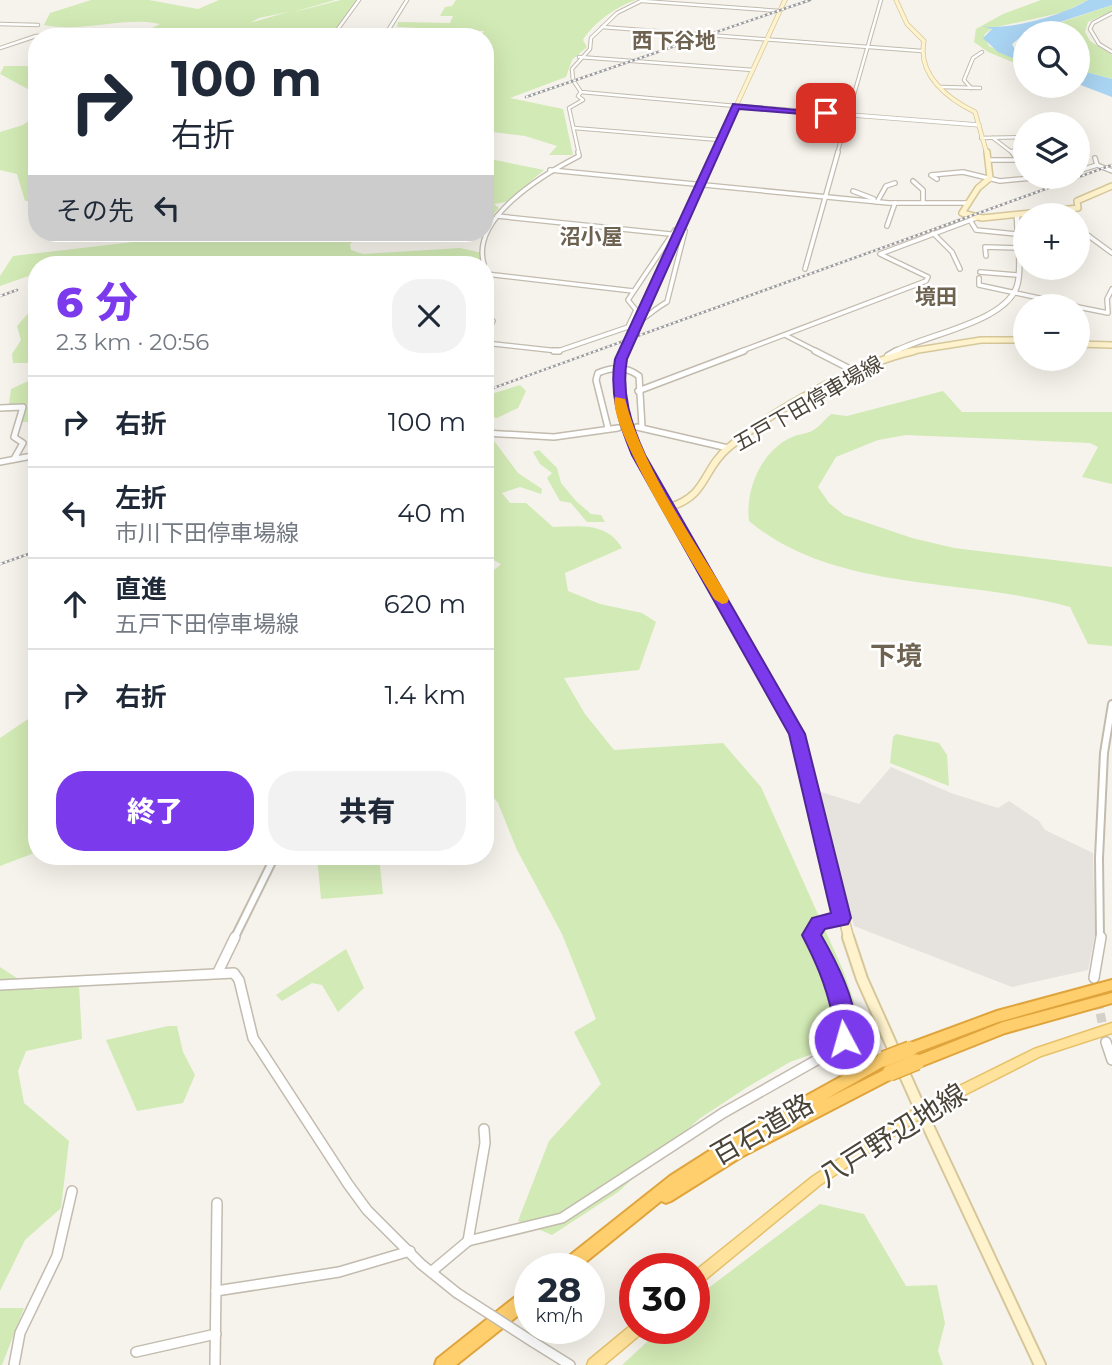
<!DOCTYPE html>
<html lang="ja">
<meta charset="utf-8">
<style>
body{margin:0;font-family:Montserrat,"Noto Sans JP",sans-serif;background:#f2f2f3;color:#1f2937;height:100vh;display:flex;flex-direction:column;font-size:26px;white-space:nowrap}
*{box-sizing:border-box;margin:0}
p{font-size:23px;color:#747a83}
.icon{flex:none;width:38px;height:38px;fill:none;stroke:currentColor;stroke-width:2;stroke-linecap:round;stroke-linejoin:round}
.map{position:relative;flex:1;overflow:hidden}
.details{position:absolute;left:28px;top:256px;width:466px;height:609px;display:flex;flex-direction:column;background:#fff;border-radius:28px;box-shadow:0 7px 28px #0002}
.details>*{flex:none}
.guide{position:absolute;left:28px;top:28px;width:466px;height:214px;border-radius:28px;box-shadow:0 7px 28px #0002;background:#fff;color:#1f2937;overflow:hidden}
.buttons{position:absolute;left:1013px;top:21px;display:grid;gap:14px}
.buttons a{display:grid;place-items:center;width:77px;height:77px;border-radius:50%;background:#fff;box-shadow:0 7px 28px #0002;font-size:35px}
.speed{position:absolute;left:514px;top:1253px;display:flex;gap:14px;font-size:35px;font-weight:700;text-align:center}
.speed>*{display:grid;place-content:center;width:91px;height:91px;border-radius:50%;background:#fff;box-shadow:0 7px 28px #0002;line-height:1}
.speed small{font-size:18px;font-weight:400}
.speed .limit{border:10px solid #d22;background:#fff;color:#111}
.pin{position:absolute;display:grid;place-items:center;width:60px;height:60px;color:#fff;margin:-30px;border-radius:14px;box-shadow:0 4px 10px #0006}
.me{position:absolute;width:77px;margin:-38px;rotate:354deg;stroke-linejoin:round;filter:drop-shadow(0 0 5px #0008)}
.turn{display:flex;align-items:center;gap:24px;height:147px;padding:0 28px;font-size:32px}
.turn .icon{width:91px;height:91px;stroke-width:2.5}
.turn b{display:block;font-size:49px;line-height:60px}
.then{display:flex;align-items:center;height:66px;padding:0 28px;background:#0003;gap:14px;font-size:26px}
.round{display:grid;place-items:center;flex:none;width:74px;height:74px;border-radius:28px;background:#f2f2f3}
.head{display:flex;align-items:center;justify-content:space-between;height:119px;padding:0 28px}
h1{font-size:42px;font-weight:800;line-height:52px;color:#7c3aed}
.cta{display:flex;gap:14px;margin-top:auto;padding:14px 28px}
.cta a{flex:1;height:80px;border-radius:28px;background:#7c3aed;color:#fff;font-size:28px;font-weight:800;line-height:80px;text-align:center}
.cta a+a{background:#f2f2f3;color:#1f2937}
ul{padding:0;list-style:none}
li{display:flex;align-items:center;gap:21px;height:91px;padding:0 28px;border-top:2px solid #e0e1e3}
li div{flex:1}
li b{display:block;font-size:26px}
li em{font-style:normal}
.map>svg:first-child{display:block}
.industrial{fill:#e6e2dd}
.green{fill:#d2eab5}
.water{fill:#a9d4f2}
.lines{fill:none;stroke-linecap:round;stroke-linejoin:round}
.minor-tunnel{stroke:#d4d0c8;stroke-width:9;stroke-dasharray:9 4.5;stroke-linecap:butt}
.minor-far4-casing{stroke:#c2bbae;stroke-width:4.5}
.minor-far3-casing{stroke:#c2bbae;stroke-width:6}
.minor-far2-casing{stroke:#c2bbae;stroke-width:8}
.minor-far1-casing{stroke:#c2bbae;stroke-width:10}
.minor-casing{stroke:#c2bbae;stroke-width:12}
.tertiary-far2-casing{stroke:#c2bbae;stroke-width:5}
.tertiary-far1-casing{stroke:#c2bbae;stroke-width:7}
.tertiary-casing{stroke:#c2bbae;stroke-width:9}
.secondary-far4-casing{stroke:#d6c79b;stroke-width:5}
.secondary-far3-casing{stroke:#d6c79b;stroke-width:8}
.secondary-far2-casing{stroke:#d6c79b;stroke-width:9}
.secondary-far1-casing{stroke:#d6c79b;stroke-width:12}
.secondary-casing{stroke:#d6c79b;stroke-width:14}
.primary-casing{stroke:#e6c16a;stroke-width:3}
.motorway-casing{stroke:#e0a43c;stroke-width:4}
.minor-far4{stroke:#fff;stroke-width:2.5}
.minor-far3{stroke:#fff;stroke-width:3.5}
.minor-far2{stroke:#fff;stroke-width:5}
.minor-far1{stroke:#fff;stroke-width:6}
.minor{stroke:#fff;stroke-width:9}
.tertiary-far2{stroke:#fff;stroke-width:3.5}
.tertiary-far1{stroke:#fff;stroke-width:4.5}
.tertiary{stroke:#fff;stroke-width:6}
.secondary-far4{stroke:#fff3cd;stroke-width:3.5}
.secondary-far3{stroke:#fff3cd;stroke-width:5}
.secondary-far2{stroke:#fff3cd;stroke-width:6}
.secondary-far1{stroke:#fff3cd;stroke-width:9}
.secondary{stroke:#fff3cd;stroke-width:10}
.primary{fill:#ffe39c;fill-rule:evenodd}
.motorway{fill:#ffcf6e;fill-rule:evenodd}
.rail-casing{stroke:#9a9a9a;stroke-width:2.5}
.rail{stroke:#fff;stroke-width:2;stroke-dasharray:2.5;stroke-linecap:butt}
.minor-bridge-casing{stroke:#c2bbae;stroke-width:12;stroke-linecap:butt}
.secondary-bridge-far1-casing{stroke:#d6c79b;stroke-width:8;stroke-linecap:butt}
.secondary-bridge-casing{stroke:#d6c79b;stroke-width:9;stroke-linecap:butt}
.motorway-bridge-casing{stroke:#e0a43c;stroke-width:18;stroke-linecap:butt}
.minor-bridge{stroke:#fff;stroke-width:9}
.secondary-bridge-far1{stroke:#fff3cd;stroke-width:5}
.secondary-bridge{stroke:#fff3cd;stroke-width:6}
.motorway-bridge{stroke:#ffcf6e;stroke-width:15}
.route{fill:#7c3aed;stroke:#51269a;stroke-width:2}
.slow{fill:#f59e0b}
.labels{text-anchor:middle;dominant-baseline:central;stroke-width:5;stroke-linejoin:round;paint-order:stroke}
.far-neighbourhood-label{font-size:21px;font-weight:bold;fill:#6e6250;stroke:#fff}
.far-street-label{font-size:21px;fill:#4b4439;stroke:#fff}
.neighbourhood-label{font-size:26px;font-weight:bold;fill:#6e6250;stroke:#fff}
.near-street-label{font-size:28px;fill:#4b4439;stroke:#fff}
</style>
<div class="map">
<svg width="1112" height="1365" viewBox="0 0 1112 1365">
<rect width="100%" height="100%" fill="#f6f3ec"/>
<!-- industrial -->
<polygon class="industrial" points="891,767 951,793 998,808 1009,801 1039,821 1045,830 1093,853 1095,935 1088,970 1012,987 854,926 818,791 859,804"/>
<!-- green -->
<g class="green">
<path d="M91,0h58l49,9 21,-9h116l-45,13 51,-13h16l-27,37h-102l18,-13 42,-12 -29,6 -35,19 -86,-2 22,-11c-36,-8 -77,9 -116,1l6,-12z"/>
<path d="M456,0h180c-19,6 -44,24 -53,40l4,7 -15,13 -6,17 -56,21 53,11 10,46h-24l8,-9 -32,-10 -40,-5v-48l4,-9 -4,-3v-34h-5l4,-6 -87,-4 1,-5 52,1 3,-7h-13l5,-9 7,-1z"/>
<polygon points="1041,0 1088,0 1064,12 992,28 984,35 989,46 1025,63 1025,67 988,52 974,42 976,29 1003,14"/>
<polygon points="1112,5 1112,11 1088,22 1085,32 1090,41 1112,55 1112,79 1078,70 1078,33 1029,33"/>
<polygon points="4,66 37,66 37,94 0,74"/>
<polygon points="37,115 37,201 25,201 17,174 0,170 0,132 23,125"/>
<polygon points="485,158 544,170 506,202 494,204 499,208 485,224"/>
<polygon points="162,233 443,233 356,239 350,244 351,250 363,254 460,248 482,253 484,264 37,264 37,273 0,286 0,276 13,256 159,239"/>
<polygon points="37,309 37,363 13,363 12,354 21,340 17,326 31,310"/>
<polygon points="37,377 37,422 21,422 28,405 9,404 11,389"/>
<polygon points="520,385 526,391 518,408 497,418 485,415 485,396"/>
<path d="M943,391l19,21h150v72l-30,-7 16,-30 -8,-4 -184,-8 -28,5 -42,17 -18,30 11,16 15,12 68,23 42,10 158,19v79l-24,-2 -18,-37c-102,-30 -234,-13 -321,-86 -4,-31 12,-69 41,-83 7,-4 19,-4 25,-9 6,-4 10,-10 16,-15l16,2z"/>
<path d="M485,437l7,1 26,35 24,16 -1,5 -21,-7 -18,6 8,10h16l27,24c26,-1 54,-5 69,21l-57,25 3,18 32,13 42,9 14,9 -17,48 -75,8 21,36 29,36 109,-7 38,44 82,183 23,65 -76,27 -44,26 -47,31 -81,73 -66,43 -34,-14 31,-80 52,-57 -27,-52 22,-13 -34,-85 -45,-84 -19,-47 -9,-11 -4,1v-215l16,-14 -16,-8v-27l9,-11 -9,-14z"/>
<polygon points="539,450 557,468 561,483 576,501 591,514 601,515 605,522 587,522 571,503 560,501 547,478 552,473 540,464 533,452"/>
<polygon points="37,713 37,852 0,866 0,738"/>
<polygon points="896,734 939,743 947,755 949,786 890,763 893,737"/>
<polygon points="379,856 383,894 321,899 317,856"/>
<polygon points="346,949 364,988 338,1012 322,985 312,983 282,1001 276,995"/>
<polygon points="0,967 35,990 79,985 82,1039 26,1051 18,1071 24,1103 69,1141 61,1208 25,1240 0,1291"/>
<polygon points="168,1026 177,1026 183,1052 195,1075 183,1103 137,1111 106,1040"/>
<polygon points="820,1204 864,1214 906,1286 937,1285 945,1323 938,1351 943,1365 622,1365 662,1328 695,1328 695,1298"/>
<polygon points="0,1308 24,1308 2,1365 0,1365"/>
</g>
<!-- water -->
<g class="water">
<path d="M1088,0h24v5l-86,28 -14,11 4,8 9,4v7l-27,-11 -15,-14 9,-9 -11,-3c28,5 83,-11 107,-26z"/>
<polygon points="1078,70 1112,79 1112,97 1078,84"/>
</g>
<g class="lines">
<!-- minor-tunnel -->
<polyline class="minor-tunnel" points="1095,987 1106,1042"/>
<defs>
<g id="minor-far4">
<polyline points="643,0 617,13 591,38 590,49 572,69 573,80 581,92 736,106"/>
<polyline points="642,1 780,11"/>
<polyline points="1112,13 1093,23 1090,29 1099,44 1112,52"/>
<polyline points="0,24 38,25"/>
<polyline points="602,27 922,51"/>
<polyline points="332,37 359,0"/>
<polyline points="384,37 407,0"/>
<polyline points="0,48 36,36 99,34"/>
<polyline points="579,57 753,70"/>
<polyline points="941,87 980,88"/>
<polyline points="971,88 964,80 973,58 982,52"/>
<polyline points="574,128 720,140"/>
<polyline points="981,138 1026,137"/>
<polyline points="993,138 1014,154"/>
<polyline points="1078,149 1086,149"/>
<polyline points="1011,151 1026,150"/>
<polyline points="579,154 569,108 583,100 578,96 581,92"/>
<polyline points="837,154 881,0"/>
</g>
<g id="minor-far3">
<polyline points="1012,152 1026,171"/>
<polyline points="988,160 1019,160"/>
<polyline points="1097,165 1112,171"/>
<polyline points="550,170 889,203 969,203"/>
<polyline points="1078,171 1097,165 1095,158"/>
<polyline points="1031,177 1042,183 1062,177"/>
<polyline points="937,179 931,175 963,172 1000,181 1032,178"/>
<polyline points="913,181 923,190 923,203"/>
<polyline points="853,191 874,199"/>
<polyline points="877,202 886,186 895,183"/>
<polyline points="497,216 670,234"/>
<polyline points="970,220 976,230 1016,234"/>
<polyline points="887,226 895,203"/>
<polyline points="1078,228 1112,253"/>
<path d="M675,230l10,1 -18,71c-15,8 -24,20 -39,25l8,-17 -8,-10z"/>
<polyline points="933,233 952,252 960,269"/>
<polyline points="1078,238 1089,236"/>
<polyline points="986,256 985,247 1019,248"/>
<path d="M484,264c-14,-46 60,-90 95,-108l-1,-4"/>
<polyline points="805,269 838,152"/>
<polyline points="980,272 1017,275"/>
<polyline points="486,274 633,291"/>
<polyline points="979,278 979,285 1076,306"/>
<polyline points="1078,307 1108,313 1107,299 1112,289"/>
<polyline points="485,314 493,321 485,334"/>
<polyline points="785,335 818,352"/>
<polyline points="485,343 558,351 628,327"/>
<polyline points="739,352 926,281 928,277 880,254 976,218"/>
</g>
<g id="minor-far2">
<polyline points="554,351 559,351"/>
<polyline points="815,351 854,371"/>
<polyline points="638,391 744,351"/>
<polyline points="0,408 23,407 14,437 23,443 14,459"/>
<polyline points="637,427 728,448"/>
<path d="M608,428l-12,-48 2,-7c14,-6 28,-7 41,3l3,51"/>
<polyline points="485,433 554,437 618,428"/>
<polyline points="0,462 37,455"/>
</g>
<g id="minor-far1">
<polyline points="234,939 275,856"/>
<polyline points="812,939 811,935 819,923 842,918"/>
<polyline points="1100,939 1099,858 1104,753 1112,704"/>
</g>
<g id="minor">
<polyline points="218,972 235,937"/>
<polyline points="1094,978 1101,937"/>
<polyline points="0,985 234,973 239,980 253,1038 348,1184 367,1210 421,1264 457,1293"/>
<polyline points="1106,1042 1112,1060"/>
<polyline points="468,1241 485,1143 484,1129"/>
<path d="M431,1272l37,-31 94,-23 161,-105 115,-65c22,-39 -13,-76 -26,-111"/>
<polyline points="216,1291 339,1272 410,1251"/>
<polyline points="533,1342 570,1365"/>
<polyline points="136,1352 216,1334"/>
<polyline points="14,1365 20,1333 57,1256 72,1191"/>
<polyline points="215,1365 217,1203"/>
</g>
<polyline id="tertiary-far2" points="736,106 979,125"/>
<path id="tertiary-far1" d="M894,352c32,-18 117,-30 124,-70 4,-22 -1,-44 -1,-66"/>
<polyline id="tertiary" points="888,356 897,351"/>
<g id="secondary-far4">
<path d="M896,0l11,24 17,17c-7,34 24,58 51,71l12,42"/>
<polyline points="714,154 785,0"/>
</g>
<g id="secondary-far3">
<polyline points="987,152 990,178 978,188 962,213 982,218 1078,208 1077,201 1112,186"/>
<polyline points="662,267 715,152"/>
<polyline points="1078,344 1112,345"/>
<polyline points="906,352 981,340 1026,340"/>
</g>
<g id="secondary-far2">
<path d="M619,399c15,67 72,148 107,209"/>
<path d="M670,507c38,-12 32,-37 58,-59 46,-39 128,-84 186,-97"/>
</g>
<polyline id="secondary-far1" points="725,606 797,734 849,939"/>
<polyline id="secondary" points="848,937 862,979 921,1111 1040,1365"/>
<g id="primary">
<polygon points="1112,1023 1112,1033 1041,1056 925,1115 820,1185 700,1284 695,1285 695,1271 812,1177 917,1107 1034,1049"/>
<polygon points="635,1322 635,1328 644,1328 642,1333 604,1365 587,1365 589,1360"/>
</g>
<g id="motorway">
<polygon points="1112,980 1112,990 998,1022 910,1055 905,1053 903,1049 905,1045 997,1011"/>
<polygon points="1112,993 1112,1003 1005,1033 917,1068 912,1066 910,1062 912,1058 1003,1022"/>
<polygon points="884,1053 889,1055 891,1059 889,1063 826,1099 890,1067 895,1069 897,1073 895,1077 741,1157 671,1201 666,1203 661,1201 577,1269 557,1269 559,1264 670,1176 728,1139"/>
<polygon points="530,1288 530,1306 456,1365 435,1365 437,1359 524,1290"/>
</g>
</defs>
<!-- minor-far4 casing -->
<use href="#minor-far4" class="minor-far4-casing"/>
<!-- minor-far3 casing -->
<use href="#minor-far3" class="minor-far3-casing"/>
<!-- minor-far2 casing -->
<use href="#minor-far2" class="minor-far2-casing"/>
<!-- minor-far1 casing -->
<use href="#minor-far1" class="minor-far1-casing"/>
<!-- minor casing -->
<use href="#minor" class="minor-casing"/>
<!-- tertiary-far2 casing -->
<use href="#tertiary-far2" class="tertiary-far2-casing"/>
<!-- tertiary-far1 casing -->
<use href="#tertiary-far1" class="tertiary-far1-casing"/>
<!-- tertiary casing -->
<use href="#tertiary" class="tertiary-casing"/>
<!-- secondary-far4 casing -->
<use href="#secondary-far4" class="secondary-far4-casing"/>
<!-- secondary-far3 casing -->
<use href="#secondary-far3" class="secondary-far3-casing"/>
<!-- secondary-far2 casing -->
<use href="#secondary-far2" class="secondary-far2-casing"/>
<!-- secondary-far1 casing -->
<use href="#secondary-far1" class="secondary-far1-casing"/>
<!-- secondary casing -->
<use href="#secondary" class="secondary-casing"/>
<!-- primary casing -->
<use href="#primary" class="primary-casing"/>
<!-- motorway casing -->
<use href="#motorway" class="motorway-casing"/>
<!-- minor-far4 -->
<use href="#minor-far4" class="minor-far4"/>
<!-- minor-far3 -->
<use href="#minor-far3" class="minor-far3"/>
<!-- minor-far2 -->
<use href="#minor-far2" class="minor-far2"/>
<!-- minor-far1 -->
<use href="#minor-far1" class="minor-far1"/>
<!-- minor -->
<use href="#minor" class="minor"/>
<!-- tertiary-far2 -->
<use href="#tertiary-far2" class="tertiary-far2"/>
<!-- tertiary-far1 -->
<use href="#tertiary-far1" class="tertiary-far1"/>
<!-- tertiary -->
<use href="#tertiary" class="tertiary"/>
<!-- secondary-far4 -->
<use href="#secondary-far4" class="secondary-far4"/>
<!-- secondary-far3 -->
<use href="#secondary-far3" class="secondary-far3"/>
<!-- secondary-far2 -->
<use href="#secondary-far2" class="secondary-far2"/>
<!-- secondary-far1 -->
<use href="#secondary-far1" class="secondary-far1"/>
<!-- secondary -->
<use href="#secondary" class="secondary"/>
<!-- primary -->
<use href="#primary" class="primary"/>
<!-- motorway -->
<use href="#motorway" class="motorway"/>
<defs>
<g id="rail">
<polyline points="526,97 810,0"/>
<polyline points="0,296 17,290"/>
<polyline points="485,391 1112,165"/>
<polyline points="0,564 37,551"/>
</g>
</defs>
<!-- rail casing -->
<use href="#rail" class="rail-casing"/>
<!-- rail -->
<use href="#rail" class="rail"/>
<defs>
<polyline id="minor-bridge" points="457,1293 533,1342"/>
<polyline id="secondary-bridge-far1" points="624,352 662,267"/>
<polyline id="secondary-bridge" points="619,399 621,359 625,351"/>
<g id="motorway-bridge">
<polyline points="884,1059 910,1049"/>
<polyline points="890,1073 917,1062"/>
</g>
</defs>
<!-- minor-bridge casing -->
<use href="#minor-bridge" class="minor-bridge-casing"/>
<!-- secondary-bridge-far1 casing -->
<use href="#secondary-bridge-far1" class="secondary-bridge-far1-casing"/>
<!-- secondary-bridge casing -->
<use href="#secondary-bridge" class="secondary-bridge-casing"/>
<!-- motorway-bridge casing -->
<use href="#motorway-bridge" class="motorway-bridge-casing"/>
<!-- minor-bridge -->
<use href="#minor-bridge" class="minor-bridge"/>
<!-- secondary-bridge-far1 -->
<use href="#secondary-bridge-far1" class="secondary-bridge-far1"/>
<!-- secondary-bridge -->
<use href="#secondary-bridge" class="secondary-bridge"/>
<!-- motorway-bridge -->
<use href="#motorway-bridge" class="motorway-bridge"/>
</g>
<!-- route -->
<path class="route" d="M733,104l97,9 -4,3 -87,-7 -112,250c-6,34 4,65 18,96l160,279 46,184 -3,6 -23,5 -4,6c15,26 45,81 31,110l-8,3 -7,-3c-5,-9 -2,-21 -5,-32 -7,-30 -16,-51 -30,-78l10,-17 19,-5 -42,-179 -157,-279c-13,-31 -23,-62 -17,-96z"/>
<!-- slow -->
<path class="slow" d="M615,397l10,2c19,72 67,137 104,200l-2,4 -5,1 -8,-5c-19,-33 -107,-172 -99,-202z"/>
<g class="labels">
<!-- far-neighbourhood labels -->
<g class="far-neighbourhood-label">
<text x="674" y="40">西下谷地</text>
<text x="591" y="236">沼小屋</text>
<text x="936" y="296">境田</text>
</g>
<!-- far-street labels -->
<g class="far-street-label">
<text transform="translate(808 403) rotate(-30)">五戸下田停車場線</text>
</g>
<!-- neighbourhood labels -->
<g class="neighbourhood-label">
<text x="896" y="656">下境</text>
</g>
<!-- near-street labels -->
<g class="near-street-label">
<text transform="translate(762 1129) rotate(-30)">百石道路</text>
<text transform="translate(892 1135) rotate(-32)">八戸野辺地線</text>
</g>
</g>
</svg>
<div class="buttons">
<a><svg class="icon" aria-label="search" viewBox="0 0 24 24"><circle cx="10" cy="10" r="6"/><path d="M15 15l6 6"/></svg></a>
<a><svg class="icon" aria-label="layers" viewBox="0 0 24 24"><path d="M12 4l9 5-9 5-9-5zM3 14l9 5 9-5"/></svg></a>
<a>+</a>
<a>−</a>
</div>
<div class="speed"><div>28<small>km/h</small></div><div class="limit">30</div></div>
<div class="pin" style="left:826px;top:113px;background:#d93025"><svg class="icon" aria-label="arrive" viewBox="0 0 24 24"><path d="M6 21V4h12l-3 4 3 4H6"/></svg></div>
<svg class="me" style="left:844px;top:1039px" viewBox="-20 -20 40 40"><circle r="17" fill="#7c3aed" stroke="#fff" stroke-width="3"/><path d="M0-11L8 9 0 5-8 9z" fill="#fff"/></svg>
<div class="guide">
<div class="turn"><svg class="icon" aria-label="right" viewBox="0 0 24 24"><path d="M7 20v-9h11M14 6l5 5-5 5"/></svg><div><b>100 m</b>右折</div></div>
<div class="then">その先<svg class="icon" aria-label="left" viewBox="0 0 24 24"><path d="M17 20v-9H6M10 6l-5 5 5 5"/></svg></div>
</div>
<section class="details">
<div class="head"><div><h1>6 分</h1><p>2.3 km · 20:56</p></div><a class="round"><svg class="icon" aria-label="close" viewBox="0 0 24 24"><path d="M6 6l12 12M18 6L6 18"/></svg></a></div>
<ul>
<li><svg class="icon" aria-label="right" viewBox="0 0 24 24"><path d="M7 20v-9h11M14 6l5 5-5 5"/></svg><div><b>右折</b></div><em>100 m</em></li>
<li><svg class="icon" aria-label="left" viewBox="0 0 24 24"><path d="M17 20v-9H6M10 6l-5 5 5 5"/></svg><div><b>左折</b><p>市川下田停車場線</p></div><em>40 m</em></li>
<li><svg class="icon" aria-label="ahead" viewBox="0 0 24 24"><path d="M12 20V5M6 11l6-6 6 6"/></svg><div><b>直進</b><p>五戸下田停車場線</p></div><em>620 m</em></li>
<li><svg class="icon" aria-label="right" viewBox="0 0 24 24"><path d="M7 20v-9h11M14 6l5 5-5 5"/></svg><div><b>右折</b></div><em>1.4 km</em></li>
</ul>
<div class="cta"><a>終了</a><a>共有</a></div>
</section>
</div>
